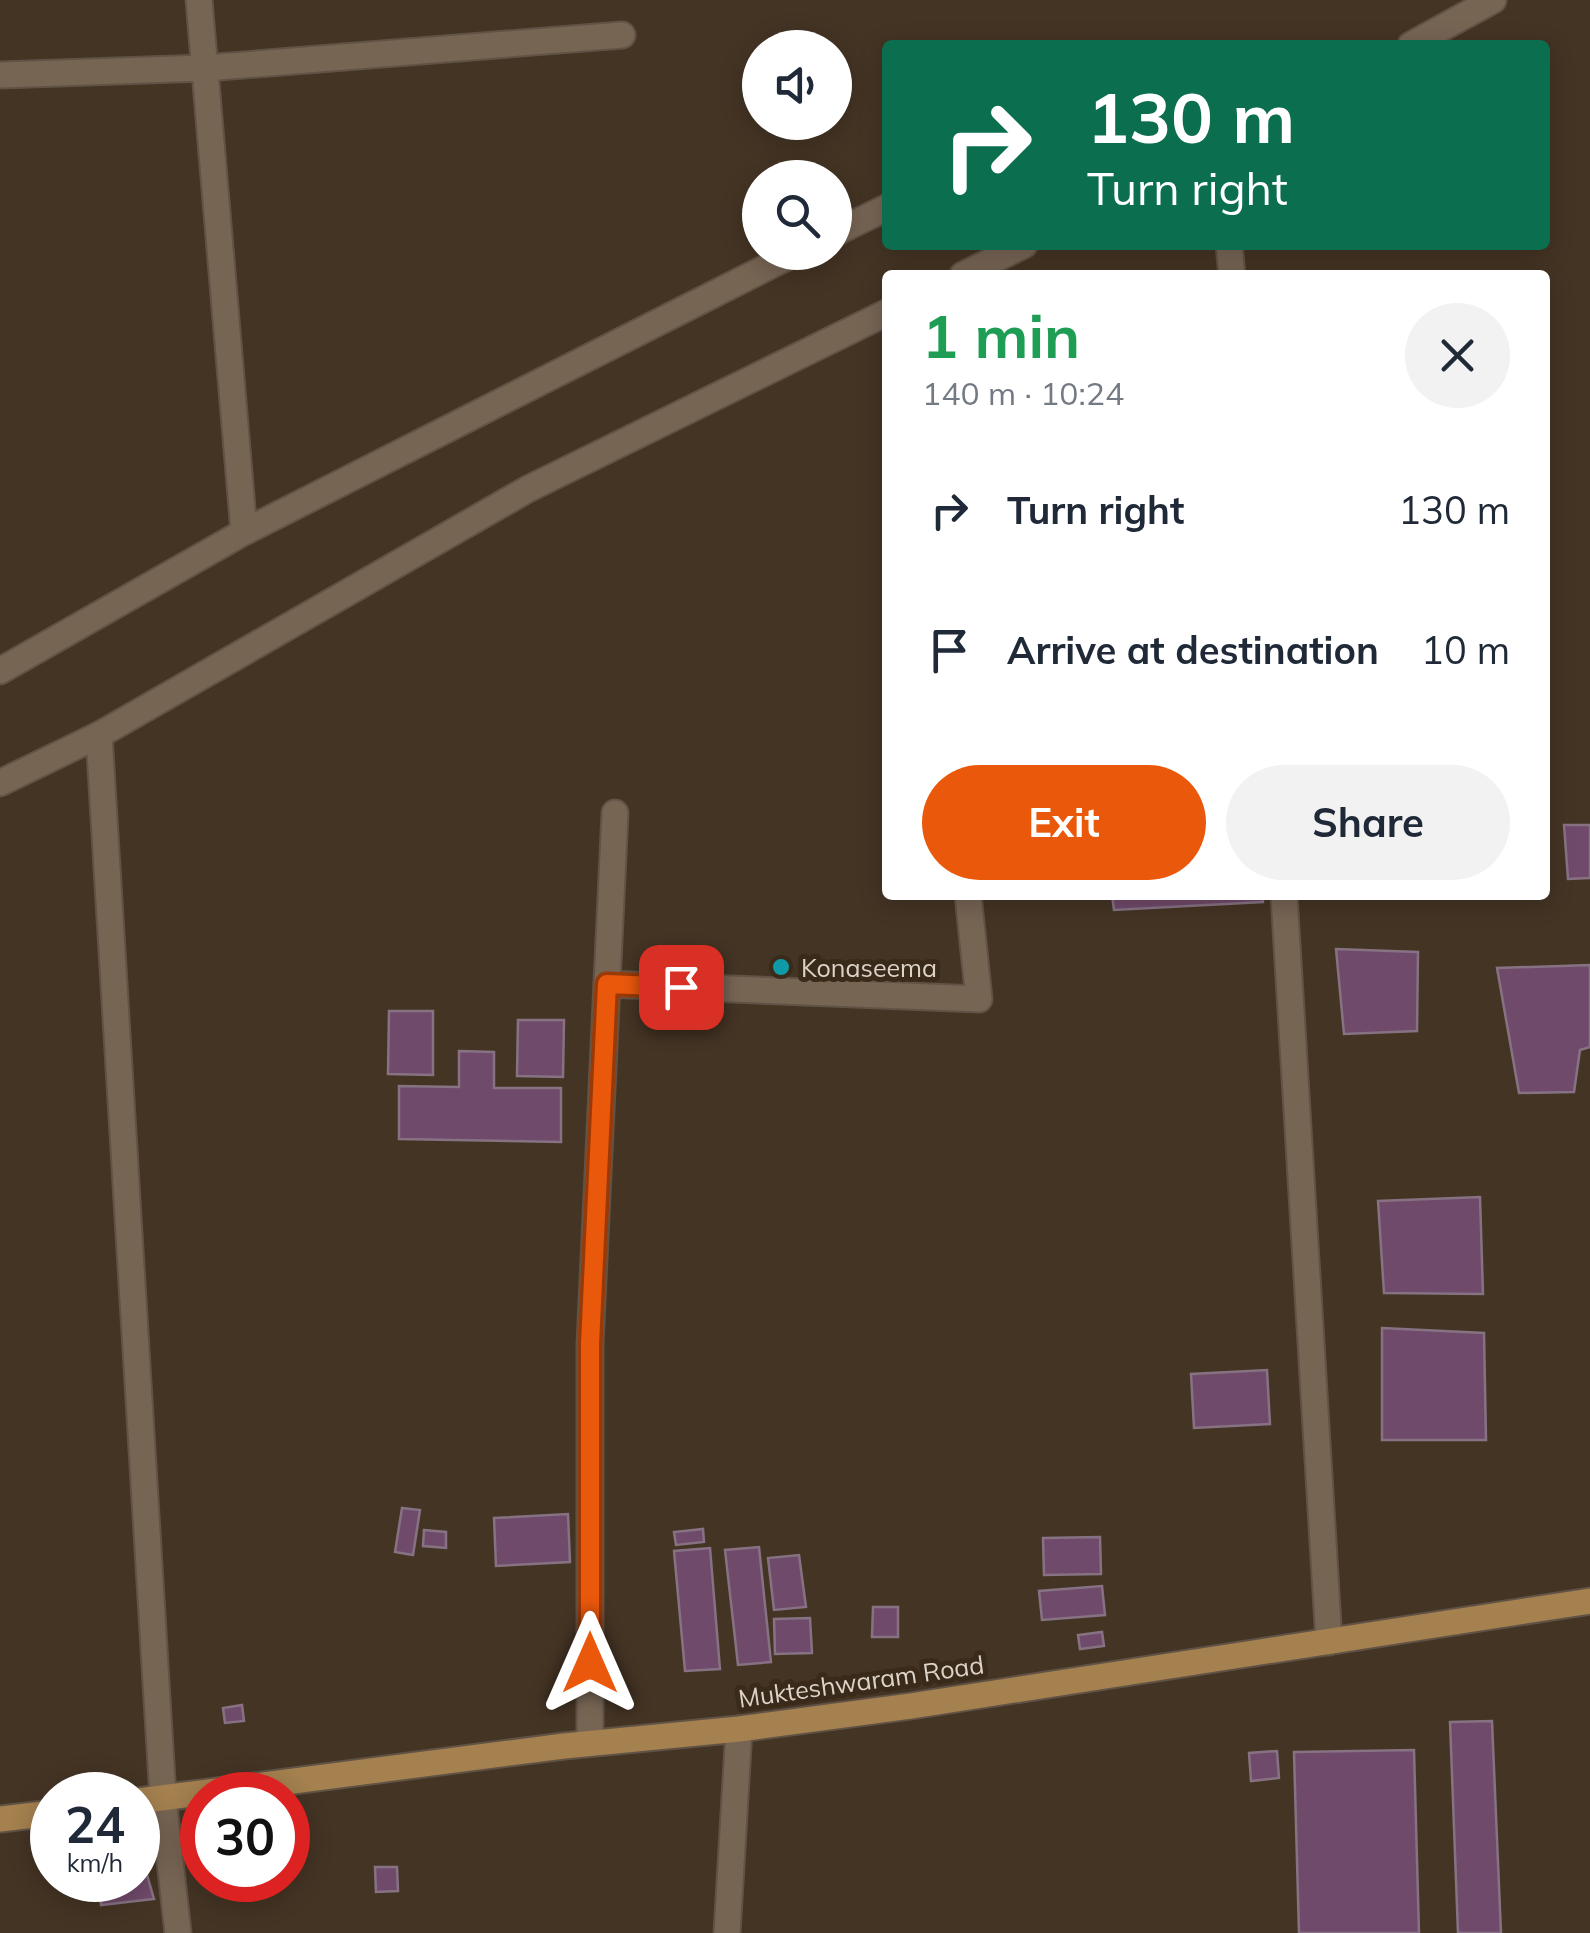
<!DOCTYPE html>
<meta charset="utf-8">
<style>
body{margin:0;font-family:Mulish,sans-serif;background:#f2f2f3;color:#1f2937;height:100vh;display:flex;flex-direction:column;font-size:38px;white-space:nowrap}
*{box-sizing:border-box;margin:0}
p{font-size:32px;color:#747a83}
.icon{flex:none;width:55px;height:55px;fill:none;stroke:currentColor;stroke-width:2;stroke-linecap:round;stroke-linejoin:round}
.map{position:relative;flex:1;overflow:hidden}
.sheet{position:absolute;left:882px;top:270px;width:668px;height:630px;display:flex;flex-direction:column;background:#fff;border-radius:10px;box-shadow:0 5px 25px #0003}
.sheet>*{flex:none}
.hud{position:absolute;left:882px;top:40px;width:668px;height:210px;border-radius:10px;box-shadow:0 5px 25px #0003;background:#0b6e4f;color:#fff;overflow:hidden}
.controls{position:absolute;left:742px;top:30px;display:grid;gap:20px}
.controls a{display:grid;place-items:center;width:110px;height:110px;border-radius:50%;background:#fff;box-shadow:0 5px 25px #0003;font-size:50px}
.speed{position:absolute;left:30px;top:1772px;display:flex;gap:20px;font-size:50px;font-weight:700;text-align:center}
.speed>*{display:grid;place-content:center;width:130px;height:130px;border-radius:50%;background:#fff;box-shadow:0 5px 25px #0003;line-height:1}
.speed small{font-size:25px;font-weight:400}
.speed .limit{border:15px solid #d22;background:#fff;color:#111}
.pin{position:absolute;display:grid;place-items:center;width:85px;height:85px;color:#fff;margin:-42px;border-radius:20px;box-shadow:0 5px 15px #0006}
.me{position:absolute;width:110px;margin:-55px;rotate:0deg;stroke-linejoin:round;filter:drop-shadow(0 0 8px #0008)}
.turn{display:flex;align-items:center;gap:35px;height:210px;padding:0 40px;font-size:45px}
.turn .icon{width:130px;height:130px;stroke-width:2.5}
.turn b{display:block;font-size:70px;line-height:85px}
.round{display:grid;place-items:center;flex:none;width:105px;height:105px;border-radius:52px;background:#f2f2f3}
.summary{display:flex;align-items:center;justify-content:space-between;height:170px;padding:0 40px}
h1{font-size:60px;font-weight:700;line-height:75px;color:#1e9e55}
.action{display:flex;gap:20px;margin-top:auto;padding:20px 40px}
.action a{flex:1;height:115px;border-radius:60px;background:#ea580c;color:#fff;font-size:40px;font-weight:700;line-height:115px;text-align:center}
.action a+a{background:#f2f2f3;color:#1f2937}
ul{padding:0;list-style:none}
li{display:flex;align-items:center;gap:30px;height:140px;padding:0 40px}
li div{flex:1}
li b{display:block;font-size:38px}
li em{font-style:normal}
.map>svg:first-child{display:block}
.building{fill:#704a6a;stroke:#867283;stroke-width:2.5}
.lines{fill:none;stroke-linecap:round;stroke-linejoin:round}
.minor-casing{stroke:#605245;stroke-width:29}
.primary-casing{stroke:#605245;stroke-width:29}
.minor{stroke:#776554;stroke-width:25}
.primary{stroke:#a5814f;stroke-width:25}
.route-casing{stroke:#983908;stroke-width:25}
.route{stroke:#ea580c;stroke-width:18}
.culture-dot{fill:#0f9aa8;stroke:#392a1a;stroke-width:4}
.labels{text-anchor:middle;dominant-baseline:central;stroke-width:10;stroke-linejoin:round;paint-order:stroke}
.poi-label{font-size:25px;fill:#ddd3c9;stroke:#392a1a;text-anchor:start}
.street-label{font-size:25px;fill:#ddd3c9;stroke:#392a1a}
</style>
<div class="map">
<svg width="1590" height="1933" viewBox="0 0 1590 1933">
<rect width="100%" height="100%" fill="#443424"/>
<!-- building -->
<g class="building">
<polygon points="1564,825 1590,825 1590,878 1568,879"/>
<polygon points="1112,895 1263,895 1263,902 1114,910"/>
<polygon points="1336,949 1418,952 1417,1031 1344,1034"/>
<polygon points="1590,965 1590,1047 1580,1050 1574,1092 1519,1093 1497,968"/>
<polygon points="389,1011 433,1011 433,1075 388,1074"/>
<polygon points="518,1020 564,1020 563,1077 517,1076"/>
<polygon points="459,1051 494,1052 494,1088 561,1088 561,1142 399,1139 399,1086 459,1087"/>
<polygon points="1480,1197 1483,1294 1384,1293 1378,1201"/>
<polygon points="1382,1328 1484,1333 1486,1440 1382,1440"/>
<polygon points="1267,1370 1270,1424 1194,1428 1191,1374"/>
<polygon points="402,1508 420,1510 413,1555 395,1552"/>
<polygon points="568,1514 570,1562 496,1566 494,1518"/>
<polygon points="703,1529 704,1542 676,1545 674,1532"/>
<polygon points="424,1530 446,1532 446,1548 423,1546"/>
<polygon points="1100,1537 1101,1574 1044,1575 1043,1538"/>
<polygon points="759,1547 771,1662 738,1665 725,1550"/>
<polygon points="710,1548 720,1669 685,1671 674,1551"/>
<polygon points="799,1555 806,1607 774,1610 768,1558"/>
<polygon points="1102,1586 1105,1615 1042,1620 1039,1591"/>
<polygon points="873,1607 898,1607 898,1637 872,1637"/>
<polygon points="810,1618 812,1653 775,1654 774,1619"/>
<polygon points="1102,1632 1104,1646 1080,1649 1078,1635"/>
<polygon points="242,1705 244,1721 225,1723 223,1708"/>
<polygon points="1492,1721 1501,1933 1458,1933 1450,1722"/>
<polygon points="1414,1750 1419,1933 1299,1933 1294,1752"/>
<polygon points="1277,1751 1279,1778 1251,1781 1249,1753"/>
<polygon points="138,1844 154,1899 101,1905 99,1880 138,1880"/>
<polygon points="375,1867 397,1867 398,1891 376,1892"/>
</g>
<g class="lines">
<defs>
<g id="minor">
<polyline points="199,0 244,532"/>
<polyline points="1411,45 1493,0"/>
<polyline points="0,75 205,68 622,35"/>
<polyline points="835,233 888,207"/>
<polyline points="1229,245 1232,275"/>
<polyline points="963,275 1024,245"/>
<polyline points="0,671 244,532 797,252"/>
<polyline points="99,735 163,1798 178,1933"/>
<polyline points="0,783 99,735 528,489 888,312"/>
<polyline points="1284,895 1329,1642"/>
<polyline points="607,984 979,999 968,895"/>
<polyline points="590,1743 590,1344 615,813"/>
<polyline points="727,1933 739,1729"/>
</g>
<g id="primary">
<polyline points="138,1801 564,1746 739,1729 911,1706 1590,1601"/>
<polyline points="0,1819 52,1813"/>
</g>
</defs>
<!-- minor casing -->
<use href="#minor" class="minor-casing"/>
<!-- primary casing -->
<use href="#primary" class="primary-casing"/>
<!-- minor -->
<use href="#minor" class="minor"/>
<!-- primary -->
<use href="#primary" class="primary"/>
</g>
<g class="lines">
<defs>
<polyline id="route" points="590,1663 590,1344 607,984 681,987"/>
</defs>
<!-- route casing -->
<use href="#route" class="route-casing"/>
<!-- route -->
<use href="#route" class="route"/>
</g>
<!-- markers -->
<circle class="culture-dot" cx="781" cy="967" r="10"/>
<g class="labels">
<!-- poi labels -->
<g class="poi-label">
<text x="801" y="967">Konaseema</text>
</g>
<!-- street labels -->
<g class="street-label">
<text transform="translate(861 1681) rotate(-8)">Mukteshwaram Road</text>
</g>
</g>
</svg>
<div class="controls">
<a><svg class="icon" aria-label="sound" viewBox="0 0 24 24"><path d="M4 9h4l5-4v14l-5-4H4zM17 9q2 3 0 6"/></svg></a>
<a><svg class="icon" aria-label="search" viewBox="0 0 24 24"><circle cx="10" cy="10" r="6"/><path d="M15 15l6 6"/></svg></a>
</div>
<div class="speed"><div>24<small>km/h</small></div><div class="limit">30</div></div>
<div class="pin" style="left:681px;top:987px;background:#d93025"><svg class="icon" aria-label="arrive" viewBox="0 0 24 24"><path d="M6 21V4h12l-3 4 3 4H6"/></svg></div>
<svg class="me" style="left:590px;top:1663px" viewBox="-20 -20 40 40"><path d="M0-17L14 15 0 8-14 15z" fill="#ea580c" stroke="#fff" stroke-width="4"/></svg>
<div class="hud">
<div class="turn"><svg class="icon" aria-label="right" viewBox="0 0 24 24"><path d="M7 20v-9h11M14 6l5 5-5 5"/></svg><div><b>130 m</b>Turn right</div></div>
</div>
<section class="sheet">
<div class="summary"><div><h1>1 min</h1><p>140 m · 10:24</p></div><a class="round"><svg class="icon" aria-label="close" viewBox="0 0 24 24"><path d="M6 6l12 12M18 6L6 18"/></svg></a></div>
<ul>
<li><svg class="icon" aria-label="right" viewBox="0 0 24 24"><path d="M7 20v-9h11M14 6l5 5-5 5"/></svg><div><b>Turn right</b></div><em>130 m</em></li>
<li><svg class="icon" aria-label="arrive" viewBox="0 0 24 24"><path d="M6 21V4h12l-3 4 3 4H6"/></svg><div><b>Arrive at destination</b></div><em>10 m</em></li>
</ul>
<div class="action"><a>Exit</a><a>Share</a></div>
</section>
</div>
